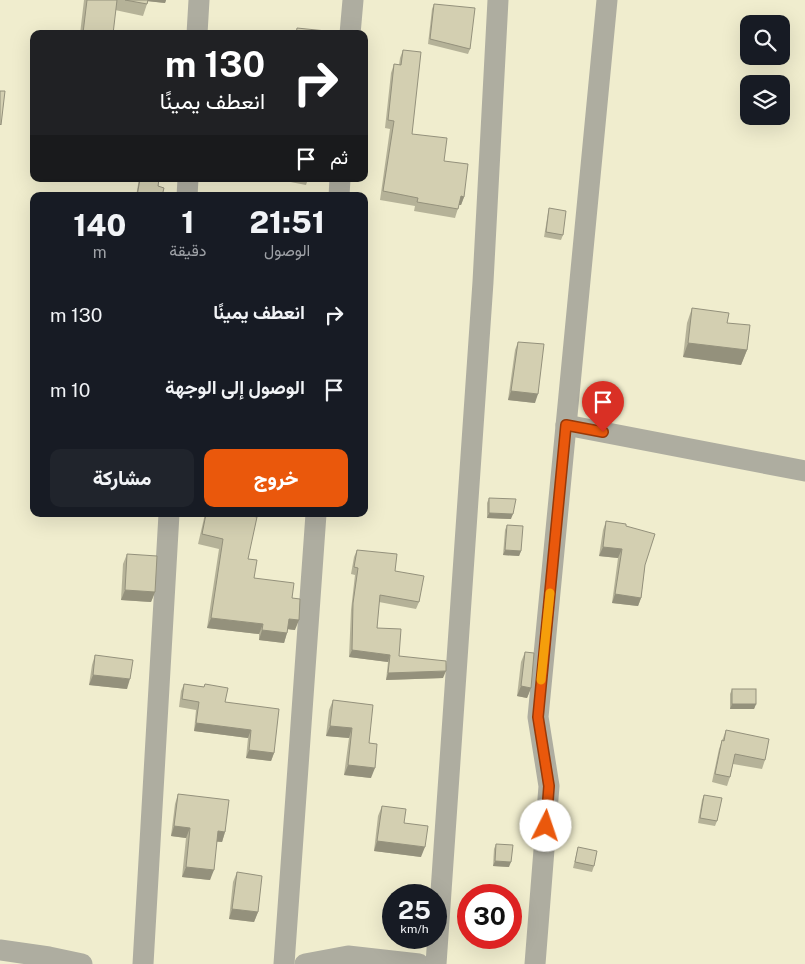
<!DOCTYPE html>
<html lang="ar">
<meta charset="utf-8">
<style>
body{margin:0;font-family:"Public Sans",Vazirmatn,sans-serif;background:#20242c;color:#f1f3f6;direction:rtl;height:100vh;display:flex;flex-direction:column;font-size:19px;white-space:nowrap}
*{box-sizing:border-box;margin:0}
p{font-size:16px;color:#9ea1a6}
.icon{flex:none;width:28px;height:28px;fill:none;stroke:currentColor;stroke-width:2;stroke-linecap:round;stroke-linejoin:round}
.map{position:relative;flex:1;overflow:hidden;direction:ltr}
.sheet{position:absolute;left:30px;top:192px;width:338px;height:325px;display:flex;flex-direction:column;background:#171b24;border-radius:10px;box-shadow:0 5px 20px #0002;direction:rtl}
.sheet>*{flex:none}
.top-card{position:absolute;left:30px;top:30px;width:338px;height:152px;border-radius:10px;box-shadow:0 5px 20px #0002;direction:rtl;background:#202124;color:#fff;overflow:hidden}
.buttons{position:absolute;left:740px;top:15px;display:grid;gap:10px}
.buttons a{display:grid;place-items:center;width:50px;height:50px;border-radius:10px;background:#171b24;box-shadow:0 5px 20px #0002;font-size:25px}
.speed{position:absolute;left:382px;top:884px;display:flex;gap:10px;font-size:25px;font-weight:700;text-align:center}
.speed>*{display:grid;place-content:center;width:65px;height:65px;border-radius:50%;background:#171b24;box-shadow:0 5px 20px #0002;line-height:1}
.speed small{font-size:12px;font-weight:400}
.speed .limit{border:8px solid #d22;background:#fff;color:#111}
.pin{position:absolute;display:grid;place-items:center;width:42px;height:42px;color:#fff;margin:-51px -21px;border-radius:50% 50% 50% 0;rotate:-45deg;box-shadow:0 0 5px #0007}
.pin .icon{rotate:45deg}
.me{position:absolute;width:55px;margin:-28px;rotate:4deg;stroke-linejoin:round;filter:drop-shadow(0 0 4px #0008)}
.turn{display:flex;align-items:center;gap:18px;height:105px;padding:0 20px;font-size:22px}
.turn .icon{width:65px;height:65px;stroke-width:2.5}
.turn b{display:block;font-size:35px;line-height:42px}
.then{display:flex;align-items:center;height:48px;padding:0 20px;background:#0003;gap:10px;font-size:19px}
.eta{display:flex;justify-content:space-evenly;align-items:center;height:85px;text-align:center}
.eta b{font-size:30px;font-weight:800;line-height:35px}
.action{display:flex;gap:10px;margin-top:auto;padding:10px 20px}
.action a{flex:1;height:58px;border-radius:10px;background:#ea580c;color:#fff;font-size:20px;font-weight:800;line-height:58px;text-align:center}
.action a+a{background:#20242c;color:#f1f3f6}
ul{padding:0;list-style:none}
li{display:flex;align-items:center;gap:15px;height:75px;padding:0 20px}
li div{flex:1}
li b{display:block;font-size:19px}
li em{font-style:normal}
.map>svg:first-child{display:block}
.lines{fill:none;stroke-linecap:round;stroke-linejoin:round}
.minor{stroke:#aeada0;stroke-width:21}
.wall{fill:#b5b298}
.shaded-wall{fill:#94917c}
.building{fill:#d3cfb1;stroke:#94917c}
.route-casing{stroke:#983908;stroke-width:12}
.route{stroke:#ea580c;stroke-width:9}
.slow{stroke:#f59e0b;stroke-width:9}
</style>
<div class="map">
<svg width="805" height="964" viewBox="0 0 805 964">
<rect width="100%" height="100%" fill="#f0edce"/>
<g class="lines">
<!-- minor -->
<g class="minor">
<polyline points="197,34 199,0"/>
<polyline points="350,34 353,0"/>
<polyline points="187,196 188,179"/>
<polyline points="339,196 340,179"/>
<polyline points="566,425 805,471"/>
<polyline points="0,950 49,957 82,964"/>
<polyline points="143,964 169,514"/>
<polyline points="284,964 316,514"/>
<polyline points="305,964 348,956 419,964"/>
<polyline points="436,964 483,282 498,0"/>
<polyline points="535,964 549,786 538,717 607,0"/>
</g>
</g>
<!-- wall -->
<g class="wall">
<polygon points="84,0 166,0 165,3 148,1 143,16 115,10 113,34 80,34"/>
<polygon points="434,4 470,49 468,54 428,44 432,9"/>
<polygon points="403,50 412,134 444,161 464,197 461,205 459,205 455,218 414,211 415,206 380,200 390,129 385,128 391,73 394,64 399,65 400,58"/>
<polygon points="139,179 159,179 158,186 162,196 136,196"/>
<polygon points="275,179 308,179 306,185"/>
<polygon points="549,208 563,235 561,240 544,237 548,213"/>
<polygon points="692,308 727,323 747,350 741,365 683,357 687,323"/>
<polygon points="518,342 535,403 508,400 515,350"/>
<polygon points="489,498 511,519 487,518 487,503"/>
<polygon points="205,514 241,514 248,559 254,578 292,598 295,630 288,629 284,643 259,640 259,634 207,628 219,549 198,544"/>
<polygon points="606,521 626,526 645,565 641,598 638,606 612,603 618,558 599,556 603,530"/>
<polygon points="507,525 521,551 519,556 503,555 505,530"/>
<polygon points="357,550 395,571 419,602 416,609 379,602 377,628 399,656 443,678 386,680 388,662 349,657 351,610 355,575 351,574 354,557"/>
<polygon points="127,554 155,592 151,602 121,600 123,564"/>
<polygon points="525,652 531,688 527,698 517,696 521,662"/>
<polygon points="95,655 127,689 89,685 92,665"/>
<polygon points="184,684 204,687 205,684 225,702 274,753 271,761 246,758 248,738 194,731 196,710 179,707 181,691"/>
<polygon points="732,689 756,704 754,709 730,709 730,694"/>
<polygon points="333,700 369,743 371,778 344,775 349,738 326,736 329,710"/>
<polygon points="726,730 765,760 762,769 733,764 730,777 727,786 712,782 719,749"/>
<polygon points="178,794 225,832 222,842 217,842 210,880 182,877 186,838 171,836 175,804"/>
<polygon points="704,795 717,821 715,826 698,823 702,800"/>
<polygon points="382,806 404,823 421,857 374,851 378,816"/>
<polygon points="496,844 509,867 493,866 494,849"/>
<polygon points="578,847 594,866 592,872 573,868"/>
<polygon points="237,872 258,912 254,922 229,919 233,882"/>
</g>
<!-- shaded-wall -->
<g class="shaded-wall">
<polygon points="147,0 166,0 165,3 146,1"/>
<polygon points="461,196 464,197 461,205 458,205"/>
<polygon points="688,343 747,350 741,365 683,357"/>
<polygon points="511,391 538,394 535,403 508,400"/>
<polygon points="489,513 513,514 511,519 487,518"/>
<polygon points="603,547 622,549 618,558 599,556"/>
<polygon points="505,550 521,551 519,556 503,555"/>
<polygon points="125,590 155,592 151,602 121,600"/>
<polygon points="615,594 641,598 638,606 612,603"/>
<polygon points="211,618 263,624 259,634 207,628"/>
<polygon points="289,619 299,620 295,630 286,629"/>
<polygon points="262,630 287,633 284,643 259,640"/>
<polygon points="352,650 390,655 388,662 349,657"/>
<polygon points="446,671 443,678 386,680 388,673"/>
<polygon points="93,675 130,679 127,689 89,685"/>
<polygon points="521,686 531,688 527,698 517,696"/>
<polygon points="732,704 756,704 754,709 730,709"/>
<polygon points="196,723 251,730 248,738 194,731"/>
<polygon points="330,726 352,728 349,738 326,736"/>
<polygon points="249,750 274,753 271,761 246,758"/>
<polygon points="348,765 375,768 371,778 344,775"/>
<polygon points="174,826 190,828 186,838 171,836"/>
<polygon points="218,831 225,832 222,842 215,841"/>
<polygon points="377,841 425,847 421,857 374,851"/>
<polygon points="495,861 511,862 509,867 493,866"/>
<polygon points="186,867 214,870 210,880 182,877"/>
<polygon points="232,909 258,912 254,922 229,919"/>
</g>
<!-- building -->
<g class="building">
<polygon points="87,0 117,0 113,34 83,33"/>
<polygon points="125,0 148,0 147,4"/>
<polygon points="434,4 475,8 470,49 430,39"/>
<polygon points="297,28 336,32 335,34 296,34"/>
<polygon points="403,50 421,52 412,134 447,138 444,161 468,164 464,197 461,196 458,209 417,202 418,198 383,191 394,121 388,120 394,64 401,65"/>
<polygon points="0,91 5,91 1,125 0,124"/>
<polygon points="140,179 159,179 158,186 164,188 162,196 137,196"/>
<polygon points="549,208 566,211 563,235 546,232"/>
<polygon points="692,308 729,313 727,323 750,325 747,350 688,343"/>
<polygon points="518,342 544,344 538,394 511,391"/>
<polygon points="489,498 516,499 513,514 489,513"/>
<polygon points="206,514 241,514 257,517 248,559 257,560 254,578 294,583 292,598 300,599 299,620 289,619 287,633 262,630 263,624 211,618 223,539 202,534"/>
<polygon points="606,521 626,524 626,526 655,534 645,565 641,598 615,594 622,549 603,547"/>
<polygon points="507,525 523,526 521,551 505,550"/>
<polygon points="357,550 397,554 395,571 424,576 419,602 380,595 377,628 401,629 399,656 446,661 446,671 388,673 390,655 352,650 353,603 358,568 354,567"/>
<polygon points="127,554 157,556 155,592 125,590"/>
<polygon points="525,652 534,653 531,688 521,686"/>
<polygon points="95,655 133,660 130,679 93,675"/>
<polygon points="184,684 204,687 205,684 228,688 225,702 279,709 274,753 249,750 251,730 196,723 199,702 182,699"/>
<rect x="732" y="689" width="24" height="15"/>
<polygon points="333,700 373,705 369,743 377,744 375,768 348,765 352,728 330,726"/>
<polygon points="726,730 769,739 765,760 735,754 730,777 715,774 722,740 724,741"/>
<polygon points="178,794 229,800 225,832 218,831 214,870 186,867 190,828 174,826"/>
<polygon points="704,795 722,798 717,821 700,818"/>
<polygon points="382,806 406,809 404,823 428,826 425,847 377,841"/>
<polygon points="496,844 513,845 511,862 495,861"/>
<polygon points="578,847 597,851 594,866 575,862"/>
<polygon points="237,872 262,876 258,912 232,909"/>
</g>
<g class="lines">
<defs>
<polyline id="route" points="546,826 549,786 538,717 566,425 603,432"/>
</defs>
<!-- route casing -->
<use href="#route" class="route-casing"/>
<!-- route -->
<use href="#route" class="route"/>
<!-- slow -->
<polyline class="slow" points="541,680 550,593"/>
</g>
</svg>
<div class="buttons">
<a><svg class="icon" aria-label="search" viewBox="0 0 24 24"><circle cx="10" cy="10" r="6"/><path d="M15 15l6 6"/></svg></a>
<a><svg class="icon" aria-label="layers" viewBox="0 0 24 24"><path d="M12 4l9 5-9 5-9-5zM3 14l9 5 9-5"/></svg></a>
</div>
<div class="speed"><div>25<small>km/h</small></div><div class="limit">30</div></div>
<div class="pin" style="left:603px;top:432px;background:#d93025"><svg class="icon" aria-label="arrive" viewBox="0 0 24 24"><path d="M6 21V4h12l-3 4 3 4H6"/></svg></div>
<svg class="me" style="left:546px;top:826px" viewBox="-20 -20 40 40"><circle r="19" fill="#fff"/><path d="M0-13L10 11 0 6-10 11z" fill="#ea580c"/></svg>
<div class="top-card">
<div class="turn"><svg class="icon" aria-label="right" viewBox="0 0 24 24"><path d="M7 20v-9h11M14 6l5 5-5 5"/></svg><div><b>130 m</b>انعطف يمينًا</div></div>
<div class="then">ثم<svg class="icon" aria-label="arrive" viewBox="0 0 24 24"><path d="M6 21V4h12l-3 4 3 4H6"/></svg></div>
</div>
<section class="sheet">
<div class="eta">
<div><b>21:51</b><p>الوصول</p></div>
<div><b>1</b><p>دقيقة</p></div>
<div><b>140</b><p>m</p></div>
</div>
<ul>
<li><svg class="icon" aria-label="right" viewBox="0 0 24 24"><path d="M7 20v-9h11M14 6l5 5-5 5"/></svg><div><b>انعطف يمينًا</b></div><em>130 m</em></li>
<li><svg class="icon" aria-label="arrive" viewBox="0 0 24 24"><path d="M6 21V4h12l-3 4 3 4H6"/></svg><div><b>الوصول إلى الوجهة</b></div><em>10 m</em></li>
</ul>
<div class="action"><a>خروج</a><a>مشاركة</a></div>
</section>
</div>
